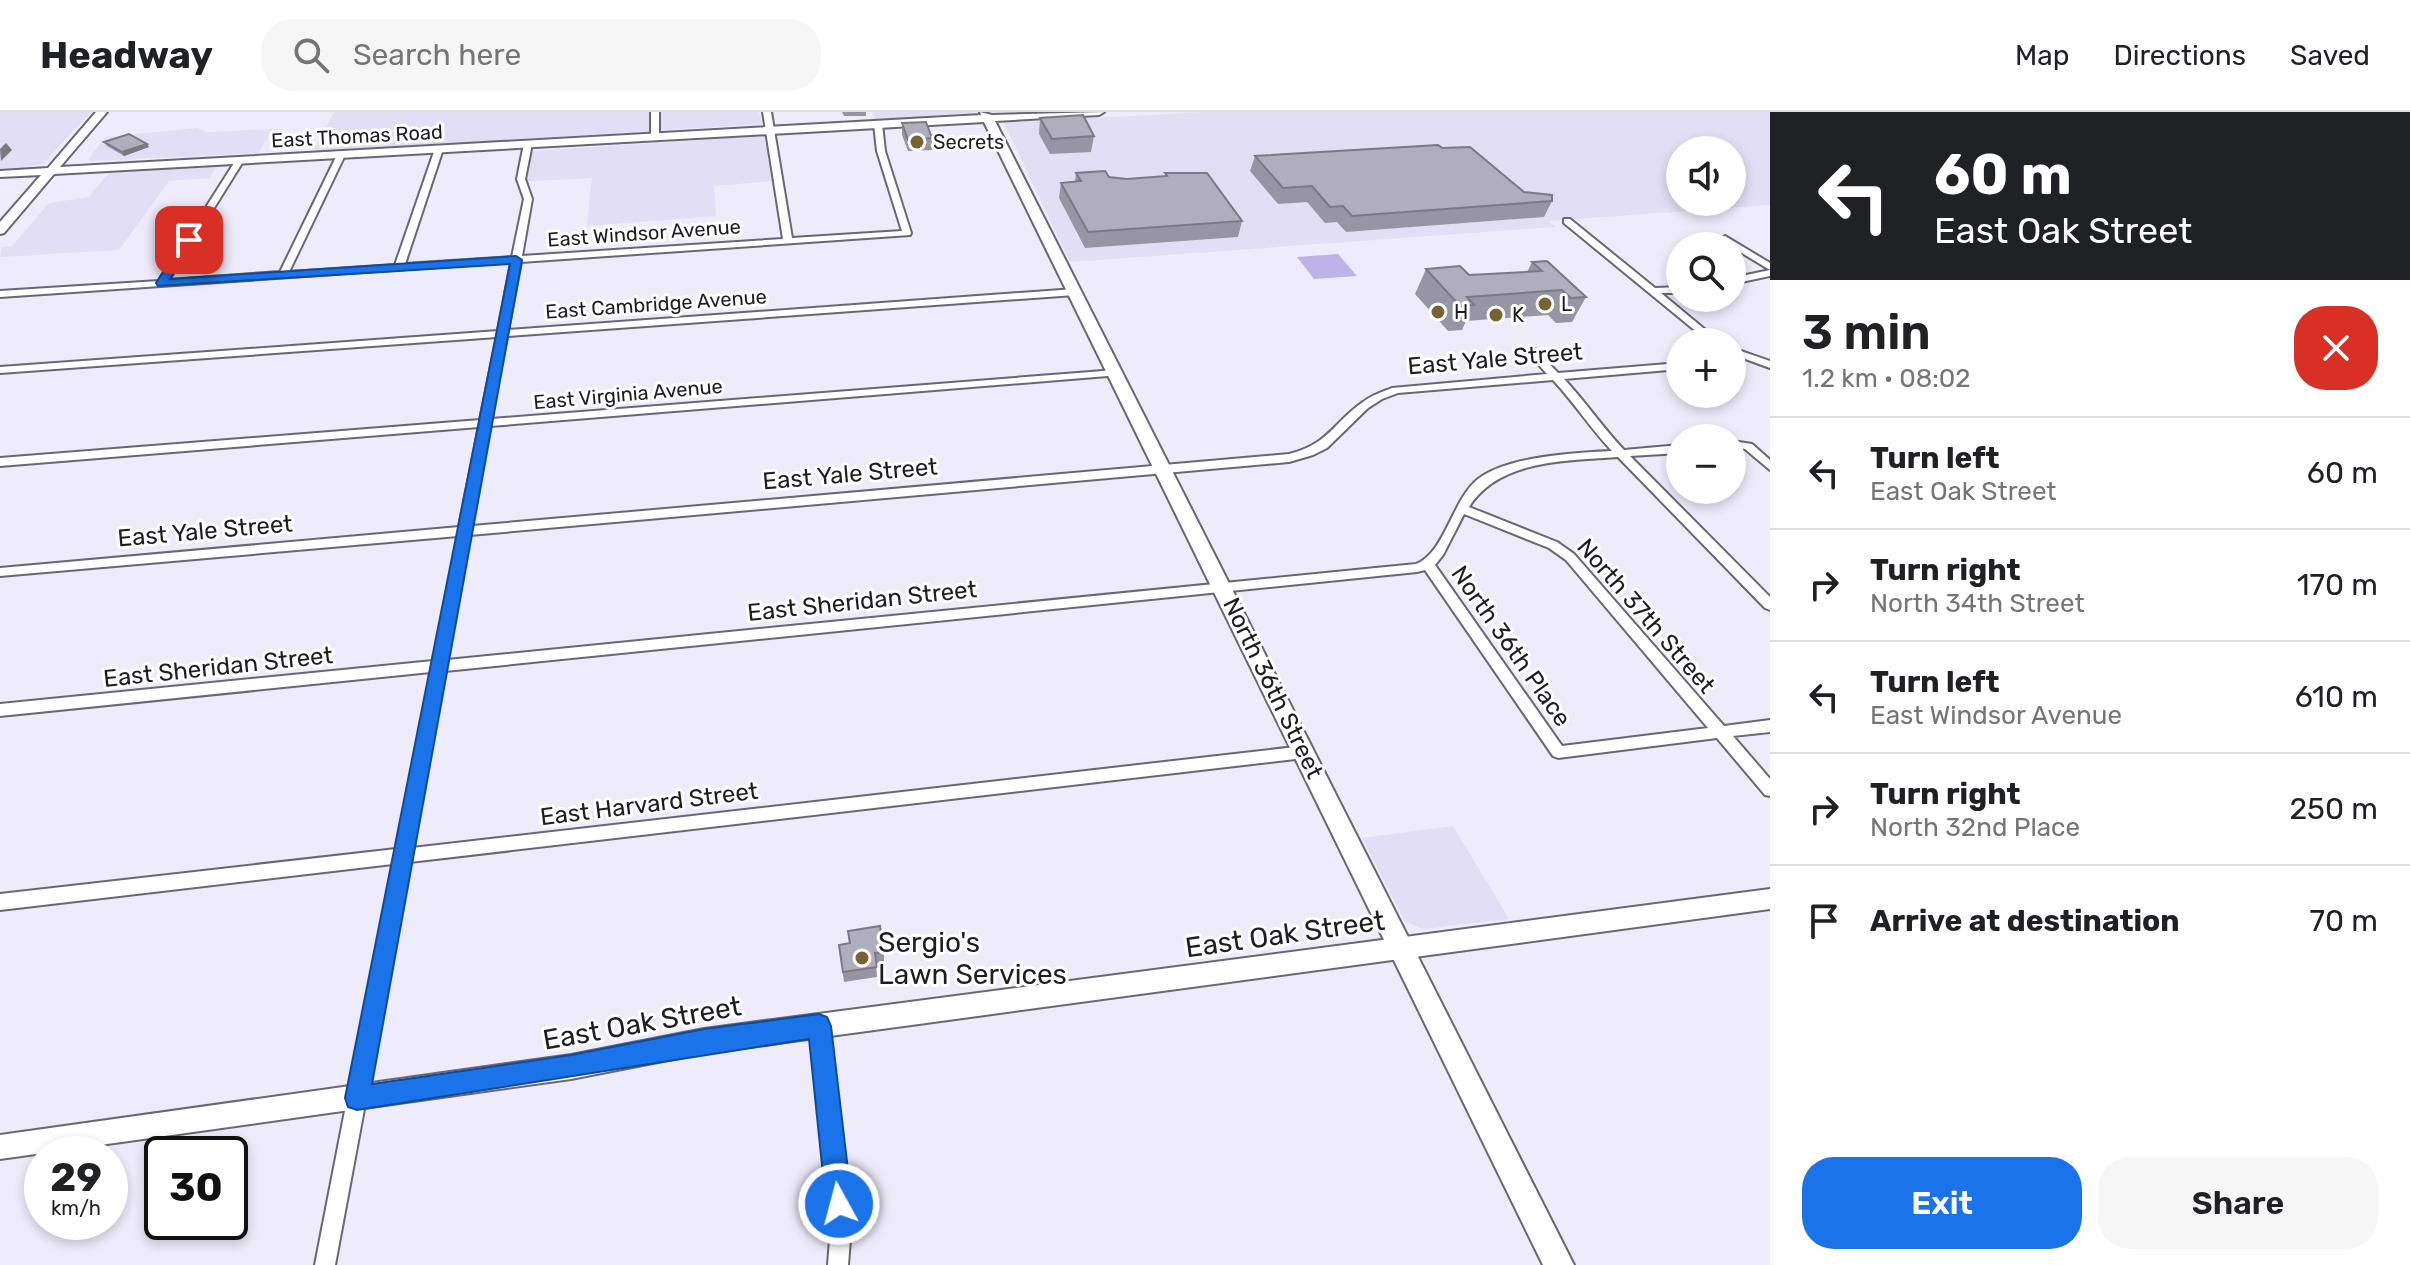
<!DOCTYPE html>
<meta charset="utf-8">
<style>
body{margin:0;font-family:Rubik,sans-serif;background:#f6f6f6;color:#202124;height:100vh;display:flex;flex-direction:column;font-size:30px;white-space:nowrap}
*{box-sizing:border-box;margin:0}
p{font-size:26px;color:#757577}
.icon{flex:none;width:44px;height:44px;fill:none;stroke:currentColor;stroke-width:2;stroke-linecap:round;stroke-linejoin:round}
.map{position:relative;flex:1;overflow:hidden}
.side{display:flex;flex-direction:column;background:#fff;width:640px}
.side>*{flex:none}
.hud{background:#202124;color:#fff;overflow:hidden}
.buttons{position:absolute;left:1666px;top:24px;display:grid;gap:16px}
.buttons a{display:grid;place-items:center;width:80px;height:80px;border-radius:50%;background:#fff;box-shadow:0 4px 12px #0003;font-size:40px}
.speed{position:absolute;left:24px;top:1024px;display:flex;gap:16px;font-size:40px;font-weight:700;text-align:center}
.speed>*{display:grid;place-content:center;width:104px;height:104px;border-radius:50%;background:#fff;box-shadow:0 4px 12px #0003;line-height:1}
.speed small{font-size:20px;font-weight:400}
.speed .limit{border:4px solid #111;border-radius:12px;background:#fff;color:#111}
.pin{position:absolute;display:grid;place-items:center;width:68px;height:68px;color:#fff;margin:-34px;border-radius:16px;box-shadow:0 4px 12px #0006}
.me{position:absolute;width:88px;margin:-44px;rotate:353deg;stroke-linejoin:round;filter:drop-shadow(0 0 6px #0008)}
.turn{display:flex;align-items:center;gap:28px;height:168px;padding:0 32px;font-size:36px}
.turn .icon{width:104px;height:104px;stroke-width:2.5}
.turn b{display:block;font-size:56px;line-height:68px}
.round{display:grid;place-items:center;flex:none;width:84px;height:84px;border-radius:32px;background:#f6f6f6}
.head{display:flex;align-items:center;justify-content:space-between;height:136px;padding:0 32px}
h1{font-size:48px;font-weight:600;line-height:60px}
.button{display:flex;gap:16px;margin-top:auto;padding:16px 32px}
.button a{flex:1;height:92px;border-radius:32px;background:#1a73e8;color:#fff;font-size:32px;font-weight:600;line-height:92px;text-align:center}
.button a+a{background:#f6f6f6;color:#202124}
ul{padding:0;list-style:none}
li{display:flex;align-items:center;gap:24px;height:112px;padding:0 32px;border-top:2px solid #e0e0e0}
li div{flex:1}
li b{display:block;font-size:30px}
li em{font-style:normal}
header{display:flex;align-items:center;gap:48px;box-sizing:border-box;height:112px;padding:0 40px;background:#fff;border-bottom:2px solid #e0e0e0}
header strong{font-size:38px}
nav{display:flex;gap:44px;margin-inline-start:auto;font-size:28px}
.search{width:560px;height:72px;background:#f6f6f6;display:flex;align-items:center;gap:20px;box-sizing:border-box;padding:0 28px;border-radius:32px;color:#757577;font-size:30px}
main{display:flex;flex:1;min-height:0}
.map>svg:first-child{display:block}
.built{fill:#e2def5;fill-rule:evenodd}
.green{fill:#beb3e9}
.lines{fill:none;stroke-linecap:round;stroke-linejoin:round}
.minor-casing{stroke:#696775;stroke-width:4}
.tertiary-casing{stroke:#696775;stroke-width:4}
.secondary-casing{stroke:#696775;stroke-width:4}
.minor{fill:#fff;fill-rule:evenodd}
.tertiary{fill:#fff;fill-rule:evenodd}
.secondary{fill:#fff;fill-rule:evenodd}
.wall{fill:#9795a3}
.shaded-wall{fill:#7b7984}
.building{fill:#b0adbd;stroke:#7b7984;stroke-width:2}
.route{fill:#1a73e8;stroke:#114b97;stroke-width:2}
.poi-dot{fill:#786232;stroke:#fff;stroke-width:3}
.labels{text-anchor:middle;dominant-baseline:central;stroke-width:6;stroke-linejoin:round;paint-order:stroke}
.far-street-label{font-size:20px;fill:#1e1d22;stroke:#fff}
.far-poi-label{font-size:20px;fill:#1e1d22;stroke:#fff;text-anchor:start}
.street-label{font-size:24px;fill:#1e1d22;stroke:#fff}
.near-street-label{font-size:28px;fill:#1e1d22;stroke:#fff}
.near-poi-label{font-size:28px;fill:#1e1d22;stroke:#fff;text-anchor:start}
</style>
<header>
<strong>Headway</strong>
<div class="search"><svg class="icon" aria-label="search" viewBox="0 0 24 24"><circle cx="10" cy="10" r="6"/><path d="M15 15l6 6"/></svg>Search here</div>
<nav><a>Map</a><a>Directions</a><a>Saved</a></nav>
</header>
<main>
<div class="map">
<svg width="1770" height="1153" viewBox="0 0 1770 1153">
<rect width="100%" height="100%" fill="#eeebfb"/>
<!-- built -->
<g class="built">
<polygon points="0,0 91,0 43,52 0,58"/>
<polygon points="334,0 759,0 762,12 313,40"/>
<polygon points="873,0 976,0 875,9"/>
<path d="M1203,0h567v93l-221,16 6,6 -485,35 -66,-139zM1680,38h52v52h-52z"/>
<polygon points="197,16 208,20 273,17 258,41 91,49 88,47 106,25"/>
<polygon points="764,24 772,69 714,74 716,104 587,114 592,66 514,70 520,40"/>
<polygon points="217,55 209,66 169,69 119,138 0,145 2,135 12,134 49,91 89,85 109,61"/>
<polygon points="1453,714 1509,807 1422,817 1405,809 1362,726"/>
</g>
<!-- green -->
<polygon class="green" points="1338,142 1357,164 1314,167 1297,145"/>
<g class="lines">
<defs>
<g id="minor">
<polygon points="651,0 659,0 659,25 655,27 651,25"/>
<path d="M763,0h8l21,126 110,-7 -25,-80 -3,-27 4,-2 4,2 3,27 26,82 -1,2 -389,27 -13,68 567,-41 5,3 -5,3 -568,41 -16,83 625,-49 4,1v4l-630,51 -18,100 817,-72c40,-10 44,-31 74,-52 9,-7 19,-10 29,-14l155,-14 -21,-23 5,-3 4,1 23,24 122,-10v6l-116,10c21,22 38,48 60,71l56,-5v8l-50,3 140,141v13l-5,-2 -147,-151c-51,4 -119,2 -149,50l88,35 17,12 150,172 46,-6v12l-37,4 37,43v17l-5,-1 -48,-57 -159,20 -5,-2 -128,-186 -8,2 -972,99 -33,177 892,-102 5,2 2,4 -2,4 -5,2 -894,104 -75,403h-20l78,-401 -393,46v-16l396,-45 35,-177 -431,44v-12l433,-43 25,-125 -458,40v-8l459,-41 20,-100 -479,39v-8l480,-38 17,-83 -497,36v-6l498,-36 13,-69 -511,35v-6l159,-10 77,-121 4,-2 4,2 -75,120 111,-8 57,-117 4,-2 4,2 -56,117 106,-7 40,-116 4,-2 4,2 -38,115 107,-7 12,-58 -7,-20 7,-35 4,-2 4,2 -7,35 7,20 -10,57 261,-17zM1553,268c21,22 37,48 59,71 -38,2 -103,5 -134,28 -26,21 -33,74 -62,85l-969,96 23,-125 819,-73 24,-7 14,-7 41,-40 14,-9 16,-6zM1464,402l85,34 17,12 142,168 -146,18 -127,-181 8,-10z"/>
<polygon points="1564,107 1570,107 1655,176 1680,175 1680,181 1661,181 1720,230 1709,230 1564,111"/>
<polygon points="1725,124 1770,151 1770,158 1722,129 1721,127"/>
<polygon points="1770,158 1770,164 1732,172 1732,166"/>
<polygon points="1732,236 1770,249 1770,256 1732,242"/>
<polygon points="1732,329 1752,332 1770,348 1770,358 1745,337 1732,335"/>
<polygon points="819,905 825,908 828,914 851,1114 848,1153 828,1153 831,1114 810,914 813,908"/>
</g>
<polygon id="tertiary" points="1770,777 1770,797 704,941 571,967 0,1047 0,1023 571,943 704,917"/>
<polygon id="secondary" points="96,0 107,0 60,55 981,3 980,0 992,3 1104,0 1099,3 995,9 1574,1153 1543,1153 984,10 54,62 4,121 0,122 0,110 41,63 0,65 0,59 48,56"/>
</defs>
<!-- minor casing -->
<use href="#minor" class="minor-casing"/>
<!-- tertiary casing -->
<use href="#tertiary" class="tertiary-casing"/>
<!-- secondary casing -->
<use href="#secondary" class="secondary-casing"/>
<!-- minor -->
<use href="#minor" class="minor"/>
<!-- tertiary -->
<use href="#tertiary" class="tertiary"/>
<!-- secondary -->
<use href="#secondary" class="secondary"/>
</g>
<!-- wall -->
<g class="wall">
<polygon points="842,0 866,0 866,4 844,4"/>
<polygon points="1040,6 1094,24 1091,40 1050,42 1039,22"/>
<polygon points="902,11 932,26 932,38 908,39 902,23"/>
<polygon points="104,30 147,32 149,35 124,44 107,34"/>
<polygon points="1442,36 1524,80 1552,89 1544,105 1346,120 1337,110 1325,111 1307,90 1278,92 1250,59 1255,44"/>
<polygon points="1076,61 1127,67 1165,64 1165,61 1242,109 1238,125 1085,136 1059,86 1061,71 1075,70"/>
<polygon points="1532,150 1586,185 1572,210 1556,211 1548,203 1466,209 1462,218 1448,219 1415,182 1426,157 1469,163 1527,160"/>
<polygon points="848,819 884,840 884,850 876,851 877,865 844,870 839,833 849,831"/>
</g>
<!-- shaded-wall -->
<g class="shaded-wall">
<polygon points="6,31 12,38 1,49 0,37"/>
<polygon points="147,32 149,35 124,44 122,40"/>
</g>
<!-- building -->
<g class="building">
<polygon points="1083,3 1094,24 1052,27 1040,6"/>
<polygon points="926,10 932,26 908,28 902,11"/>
<polygon points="129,22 147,32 122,40 104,30"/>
<polygon points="1438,33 1442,36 1470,35 1524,80 1552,83 1552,89 1352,104 1343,94 1330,95 1312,74 1283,76 1255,44"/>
<polygon points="1105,59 1109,65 1127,67 1167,64 1165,61 1207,61 1242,109 1088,120 1061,71 1081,69 1076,61"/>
<polygon points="1547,149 1586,185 1571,186 1562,178 1467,185 1474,193 1460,194 1426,157 1460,154 1469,163 1542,159 1532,150"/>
<polygon points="880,814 884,840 875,841 877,855 843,860 839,833 850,831 848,819"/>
</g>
<!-- route -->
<polygon class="route" points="189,125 195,128 170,167 516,144 522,148 372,972 571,943 704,917 819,902 827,905 831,914 852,1092 848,1101 839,1105 830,1101 826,1092 809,927 357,998 348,995 345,986 510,152 158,174 156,171 183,128"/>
<!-- markers -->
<g class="poi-dot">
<circle cx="917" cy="30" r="8"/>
<circle cx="1545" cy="192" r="8"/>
<circle cx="1438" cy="200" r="8"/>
<circle cx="1496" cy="203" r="8"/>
<circle cx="862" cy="846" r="8"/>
</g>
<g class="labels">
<!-- far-street labels -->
<g class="far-street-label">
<text transform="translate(357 24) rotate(-3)">East Thomas Road</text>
<text transform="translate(644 121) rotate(-4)">East Windsor Avenue</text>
<text transform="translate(656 192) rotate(-4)">East Cambridge Avenue</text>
<text transform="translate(628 282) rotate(-5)">East Virginia Avenue</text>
</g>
<!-- far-poi labels -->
<g class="far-poi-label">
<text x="933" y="30">Secrets</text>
<text x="1561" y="192">L</text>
<text x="1454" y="200">H</text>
<text x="1512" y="203">K</text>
</g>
<!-- street labels -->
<g class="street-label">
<text transform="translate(1495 247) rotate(-5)">East Yale Street</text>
<text transform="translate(850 362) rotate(-5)">East Yale Street</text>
<text transform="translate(205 419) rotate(-5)">East Yale Street</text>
<text transform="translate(862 489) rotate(-6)">East Sheridan Street</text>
<text transform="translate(1646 504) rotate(49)">North 37th Street</text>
<text transform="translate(1511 534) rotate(55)">North 36th Place</text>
<text transform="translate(218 555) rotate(-6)">East Sheridan Street</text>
<text transform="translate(1273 576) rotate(64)">North 36th Street</text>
<text transform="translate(649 692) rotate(-7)">East Harvard Street</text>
</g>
<!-- near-street labels -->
<g class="near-street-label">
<text transform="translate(1285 822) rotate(-8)">East Oak Street</text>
<text transform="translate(642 911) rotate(-10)">East Oak Street</text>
</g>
<!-- near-poi labels -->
<g class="near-poi-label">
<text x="878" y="830">Sergio's<tspan x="878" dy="32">Lawn Services</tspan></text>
</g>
</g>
</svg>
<div class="buttons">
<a><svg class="icon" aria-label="sound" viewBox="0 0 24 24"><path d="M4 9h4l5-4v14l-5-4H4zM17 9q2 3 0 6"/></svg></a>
<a><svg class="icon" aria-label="search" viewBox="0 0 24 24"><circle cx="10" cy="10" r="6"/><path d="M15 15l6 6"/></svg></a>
<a>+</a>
<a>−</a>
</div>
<div class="speed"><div>29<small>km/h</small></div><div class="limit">30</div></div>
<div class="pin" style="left:189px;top:128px;background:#d93025"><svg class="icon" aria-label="arrive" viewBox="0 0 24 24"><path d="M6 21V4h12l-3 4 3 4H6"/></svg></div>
<svg class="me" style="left:839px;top:1092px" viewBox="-20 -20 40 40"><circle r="17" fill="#1a73e8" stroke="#fff" stroke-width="3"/><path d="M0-11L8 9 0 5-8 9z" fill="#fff"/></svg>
</div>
<section class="side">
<div class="hud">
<div class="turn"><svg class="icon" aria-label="left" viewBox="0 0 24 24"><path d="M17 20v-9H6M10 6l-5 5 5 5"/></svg><div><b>60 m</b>East Oak Street</div></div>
</div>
<div class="head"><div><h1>3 min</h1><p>1.2 km · 08:02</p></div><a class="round" style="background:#d93025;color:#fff"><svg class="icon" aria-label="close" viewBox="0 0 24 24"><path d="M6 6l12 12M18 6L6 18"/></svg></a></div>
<ul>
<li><svg class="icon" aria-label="left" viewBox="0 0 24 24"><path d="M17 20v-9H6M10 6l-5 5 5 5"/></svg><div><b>Turn left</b><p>East Oak Street</p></div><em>60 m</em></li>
<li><svg class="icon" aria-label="right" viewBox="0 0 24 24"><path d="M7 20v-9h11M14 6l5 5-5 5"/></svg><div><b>Turn right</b><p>North 34th Street</p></div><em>170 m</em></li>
<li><svg class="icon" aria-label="left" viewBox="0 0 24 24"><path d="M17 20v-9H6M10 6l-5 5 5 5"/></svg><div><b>Turn left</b><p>East Windsor Avenue</p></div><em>610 m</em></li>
<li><svg class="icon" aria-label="right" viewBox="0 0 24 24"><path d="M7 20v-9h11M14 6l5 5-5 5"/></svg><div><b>Turn right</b><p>North 32nd Place</p></div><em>250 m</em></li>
<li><svg class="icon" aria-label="arrive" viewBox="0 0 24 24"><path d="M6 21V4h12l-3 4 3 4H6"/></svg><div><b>Arrive at destination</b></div><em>70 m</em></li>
</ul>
<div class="button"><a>Exit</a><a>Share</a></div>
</section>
</main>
